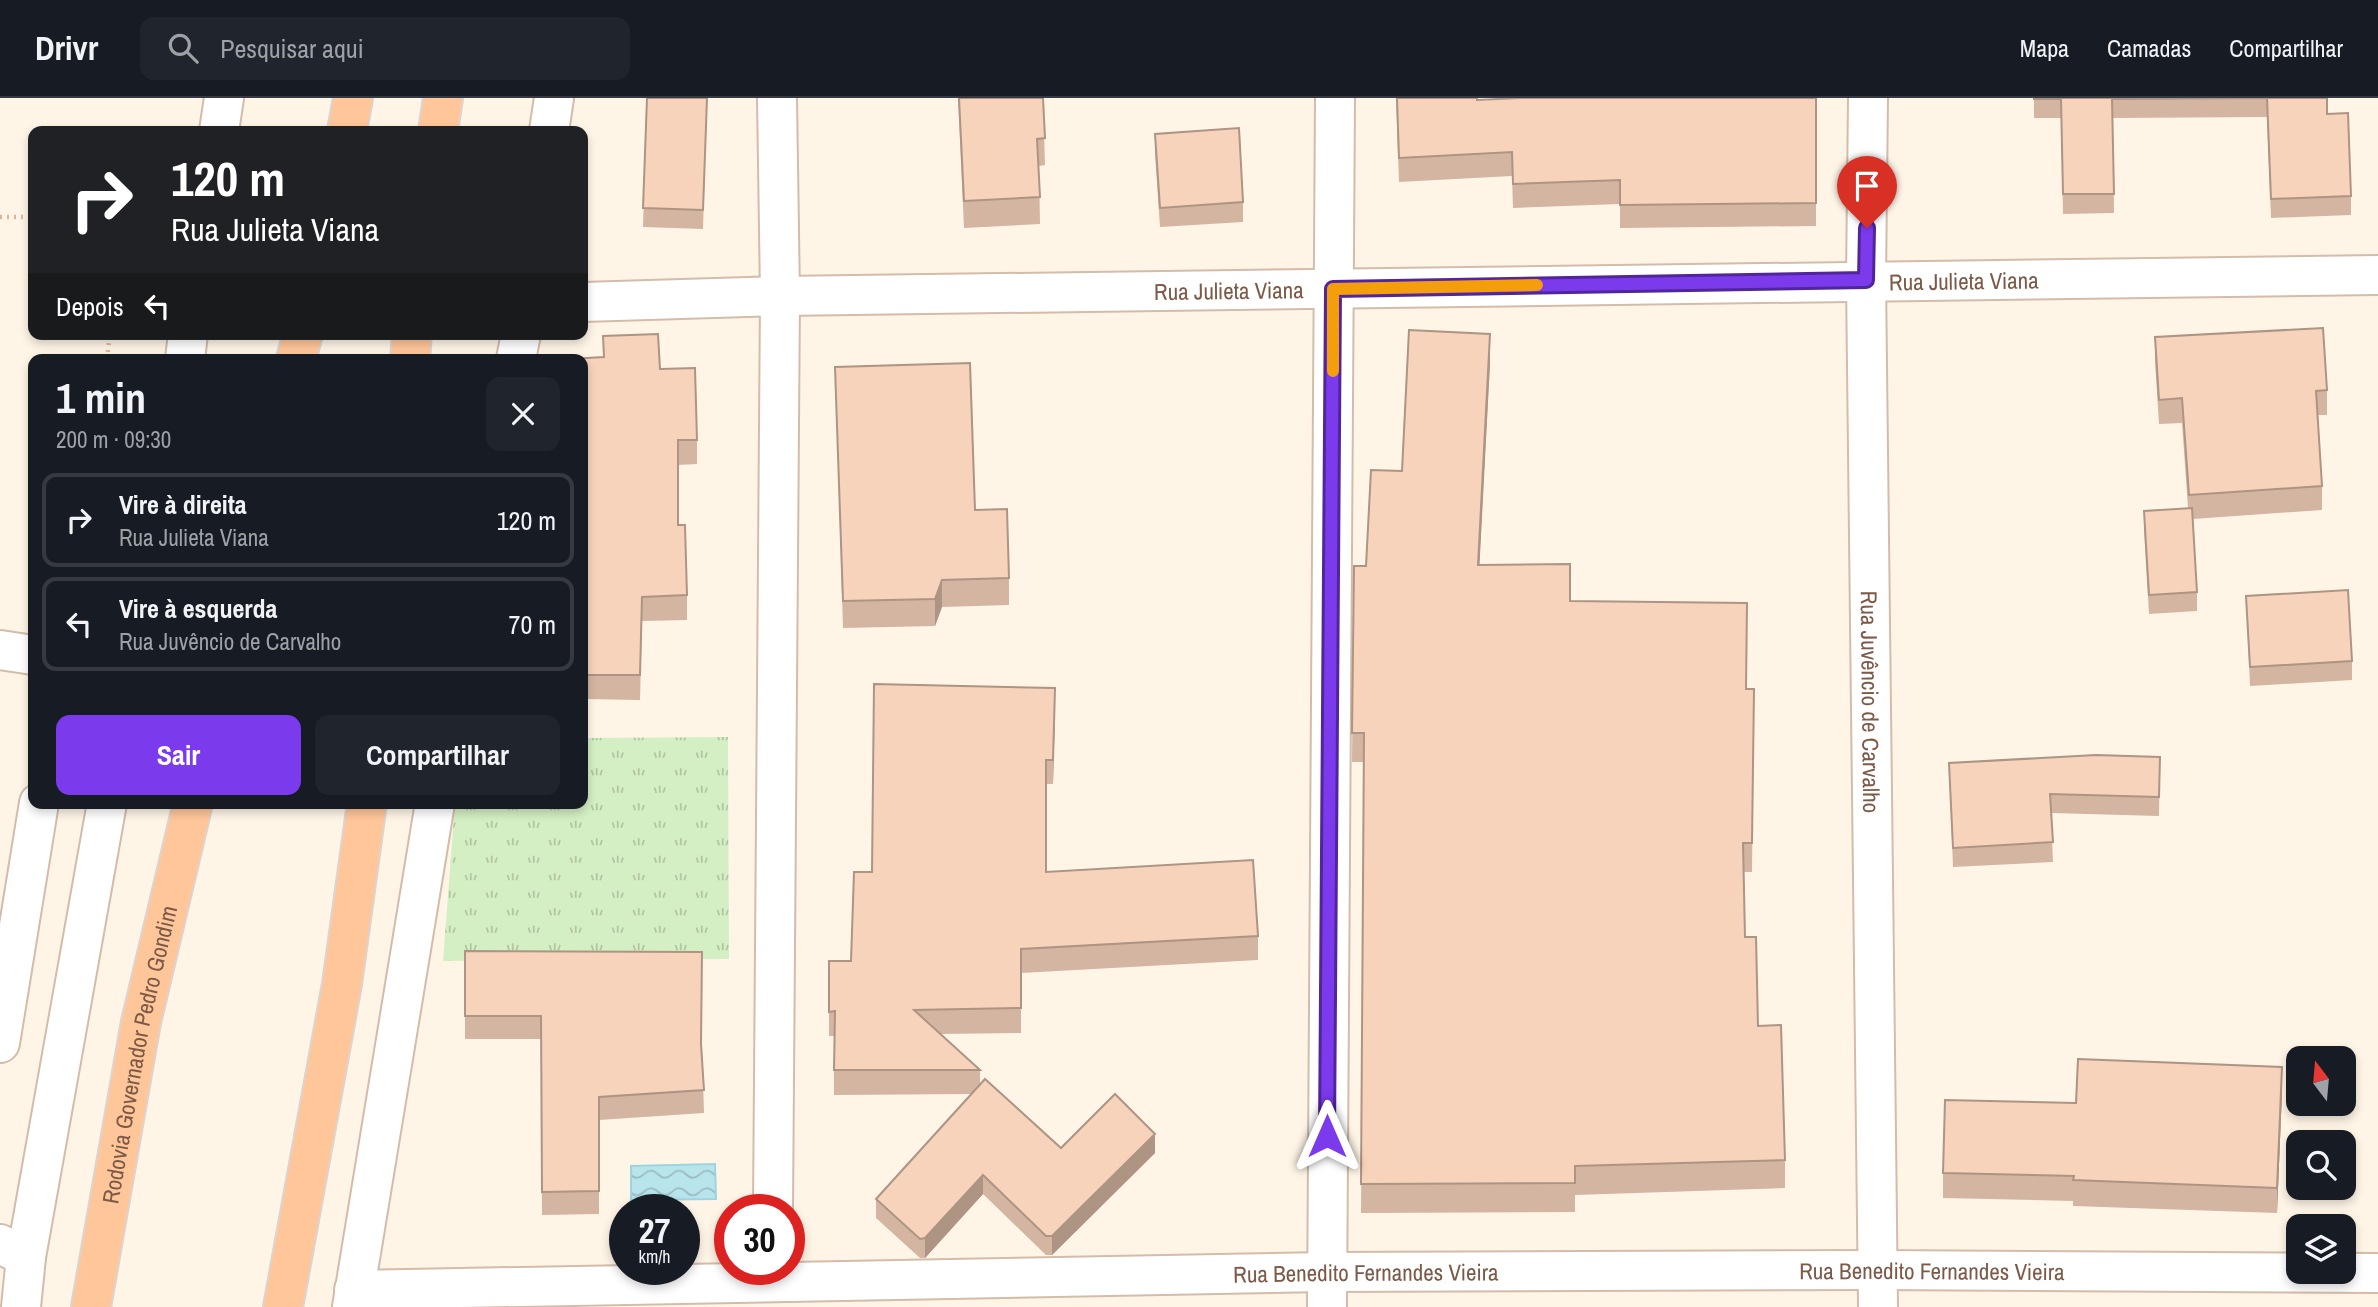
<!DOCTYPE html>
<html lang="pt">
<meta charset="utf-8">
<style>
body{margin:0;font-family:"Archivo Narrow",sans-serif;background:#20242c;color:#f1f3f6;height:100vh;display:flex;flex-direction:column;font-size:26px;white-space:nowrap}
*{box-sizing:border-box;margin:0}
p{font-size:23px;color:#9ea1a6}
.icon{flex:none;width:38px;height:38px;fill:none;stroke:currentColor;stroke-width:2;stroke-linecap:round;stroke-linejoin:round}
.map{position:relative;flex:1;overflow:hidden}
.panel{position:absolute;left:28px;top:256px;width:560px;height:455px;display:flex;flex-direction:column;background:#171b24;border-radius:14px;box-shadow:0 4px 10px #0003}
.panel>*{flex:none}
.hud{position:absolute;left:28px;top:28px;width:560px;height:214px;border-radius:14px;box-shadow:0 4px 10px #0003;background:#202124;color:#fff;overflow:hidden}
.needle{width:46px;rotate:344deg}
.tools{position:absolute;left:2286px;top:948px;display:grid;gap:14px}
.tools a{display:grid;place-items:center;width:70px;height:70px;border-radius:14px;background:#171b24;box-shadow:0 4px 10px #0003;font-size:35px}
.speed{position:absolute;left:609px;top:1096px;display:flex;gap:14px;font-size:35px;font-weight:700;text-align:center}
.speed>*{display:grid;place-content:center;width:91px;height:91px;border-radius:50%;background:#171b24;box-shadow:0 4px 10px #0003;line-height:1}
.speed small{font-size:18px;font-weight:400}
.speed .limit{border:10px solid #d22;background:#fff;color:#111}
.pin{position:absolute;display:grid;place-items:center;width:60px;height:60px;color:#fff;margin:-72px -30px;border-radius:50% 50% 50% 0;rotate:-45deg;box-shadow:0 0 7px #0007}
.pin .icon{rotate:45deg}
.me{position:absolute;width:77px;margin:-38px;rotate:0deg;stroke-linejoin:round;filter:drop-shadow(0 0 5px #0008)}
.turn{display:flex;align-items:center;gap:24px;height:147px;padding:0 28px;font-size:32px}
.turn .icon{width:91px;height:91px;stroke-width:2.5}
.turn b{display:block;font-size:49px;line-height:60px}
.then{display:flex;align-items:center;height:66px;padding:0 28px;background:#0003;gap:14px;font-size:26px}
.round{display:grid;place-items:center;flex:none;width:74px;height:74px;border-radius:14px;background:#20242c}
.overview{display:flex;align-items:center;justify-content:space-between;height:119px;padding:0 28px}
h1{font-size:42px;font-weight:800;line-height:52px}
.action{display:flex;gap:14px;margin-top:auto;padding:14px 28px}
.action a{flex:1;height:80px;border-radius:14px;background:#7c3aed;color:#fff;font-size:28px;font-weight:800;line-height:80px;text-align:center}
.action a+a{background:#20242c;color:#f1f3f6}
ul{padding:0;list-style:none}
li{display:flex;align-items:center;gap:21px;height:94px;margin:0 14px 10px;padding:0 14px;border:4px solid #363941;border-radius:14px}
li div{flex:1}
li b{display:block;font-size:26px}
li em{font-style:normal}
header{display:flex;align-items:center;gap:42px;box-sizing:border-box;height:98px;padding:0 35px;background:#171b24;border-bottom:2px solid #363941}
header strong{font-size:33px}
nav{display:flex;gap:38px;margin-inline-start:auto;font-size:24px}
.search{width:490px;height:63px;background:#20242c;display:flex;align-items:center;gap:18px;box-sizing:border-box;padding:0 24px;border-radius:14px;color:#9ea1a6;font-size:26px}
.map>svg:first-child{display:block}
.grass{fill:url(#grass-tufts)}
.water{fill:url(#water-waves);stroke:#9dd4de;stroke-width:2}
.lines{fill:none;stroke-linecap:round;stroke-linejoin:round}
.minor-casing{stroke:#d3bcaa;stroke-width:42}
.tertiary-casing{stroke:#d3bcaa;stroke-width:42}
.trunk-casing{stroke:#ddd4cf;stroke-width:42}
.path{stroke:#ddb69d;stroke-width:4.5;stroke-dasharray:2 5;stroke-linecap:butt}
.minor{stroke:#fff;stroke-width:38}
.tertiary{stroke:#fff;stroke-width:38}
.trunk{stroke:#ffc69a;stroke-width:38}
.wall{fill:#d4b5a1}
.shaded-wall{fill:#ad9483}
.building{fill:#f7d3bb;stroke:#ad9483;stroke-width:2}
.route-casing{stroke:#51269a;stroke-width:18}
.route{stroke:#7c3aed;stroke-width:12}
.slow{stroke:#f59e0b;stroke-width:12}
.labels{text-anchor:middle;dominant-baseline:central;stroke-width:5;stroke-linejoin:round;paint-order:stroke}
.street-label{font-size:23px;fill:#7c5a47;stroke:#fff9ef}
</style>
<header>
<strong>Drivr</strong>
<div class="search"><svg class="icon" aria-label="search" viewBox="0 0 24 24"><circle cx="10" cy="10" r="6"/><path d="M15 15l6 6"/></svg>Pesquisar aqui</div>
<nav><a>Mapa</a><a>Camadas</a><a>Compartilhar</a></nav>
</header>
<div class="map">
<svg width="2378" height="1209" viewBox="0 0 2378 1209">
<defs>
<pattern id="grass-tufts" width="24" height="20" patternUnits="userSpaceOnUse" patternTransform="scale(1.75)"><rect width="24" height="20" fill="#d4efc3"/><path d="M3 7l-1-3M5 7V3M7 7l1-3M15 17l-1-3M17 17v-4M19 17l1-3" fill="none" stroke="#b1c5a0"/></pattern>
<pattern id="water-waves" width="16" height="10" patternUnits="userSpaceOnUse" patternTransform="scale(1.75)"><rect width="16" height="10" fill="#b8e4eb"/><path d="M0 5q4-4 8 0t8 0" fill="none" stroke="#9bbcc0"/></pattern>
</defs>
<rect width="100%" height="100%" fill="#fff5e7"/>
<!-- grass -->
<polygon class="grass" points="728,639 729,861 443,863 455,705 583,705 583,640"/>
<!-- water -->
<polygon class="water" points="715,1066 716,1101 631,1102 631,1068"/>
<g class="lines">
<defs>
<g id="minor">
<path id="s1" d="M1868,0l-2,182 12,1027"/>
<path id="s2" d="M583,204l197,-6 1598,-21"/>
<polyline points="0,552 33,557"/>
<polyline points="0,945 39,705"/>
<polyline points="773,1111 780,198 777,0"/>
<polyline points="0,1146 26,1159"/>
<path id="s3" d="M354,1192l972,-18 552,-2 500,3"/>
<polyline points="1327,1209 1335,0"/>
</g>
<g id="tertiary">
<polyline points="219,33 224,0"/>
<polyline points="549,33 554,0"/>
<polyline points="185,261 188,236"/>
<polyline points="516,261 521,236"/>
<polyline points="21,1209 26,1159 107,705"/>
<polyline points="352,1209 435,705"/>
</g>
<g id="trunk">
<polyline points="347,33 353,0"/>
<polyline points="438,33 443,0"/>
<polyline points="296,261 303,236"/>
<polyline points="410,261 412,236"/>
<path id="s4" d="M91,1209l50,-285 52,-219"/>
<polyline points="283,1209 342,886 367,705"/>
</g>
</defs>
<!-- minor casing -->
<use href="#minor" class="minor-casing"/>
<!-- tertiary casing -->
<use href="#tertiary" class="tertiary-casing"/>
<!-- trunk casing -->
<use href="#trunk" class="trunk-casing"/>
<!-- path -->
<g class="path">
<polyline points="0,119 33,119"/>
<polyline points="107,261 110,236"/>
</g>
<!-- minor -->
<use href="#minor" class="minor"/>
<!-- tertiary -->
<use href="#tertiary" class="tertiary"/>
<!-- trunk -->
<use href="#trunk" class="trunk"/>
</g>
<!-- wall -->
<g class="wall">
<polygon points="647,0 707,0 703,131 643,129"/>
<polygon points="958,0 1043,0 1045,67 1039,68 1040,126 964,130"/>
<polygon points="1396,0 1477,2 1816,0 1816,128 1620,130 1620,106 1513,110 1512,78 1399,84"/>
<polygon points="2034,0 2327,0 2327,16 2351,98 2351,117 2271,120 2267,19 2113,20 2114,115 2063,116 2061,20 2034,20"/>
<polygon points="1155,36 1243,104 1243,124 1160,129 1155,55"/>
<polygon points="2155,239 2327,292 2327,317 2318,317 2322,388 2322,412 2193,421 2197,494 2197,513 2149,516 2144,432 2144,413 2188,410 2182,325 2159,326 2155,264"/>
<polygon points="583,261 660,271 697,342 697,366 678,367 678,427 687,497 687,522 642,523 640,602 583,601"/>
<polygon points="1490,265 1479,467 1570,503 1746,591 1754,620 1752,774 1744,774 1745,839 1758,928 1785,1062 1785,1090 1575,1097 1575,1114 1361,1115 1364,664 1352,664 1354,468 1366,468 1402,373"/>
<polygon points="835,269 975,412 1009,480 1009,507 942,509 935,528 843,530"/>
<polygon points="2246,498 2352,563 2352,582 2250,588"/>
<polygon points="1055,614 1053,686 1046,686 1046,774 1258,838 1258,862 1021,875 1021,935 940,936 980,972 980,987 1061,1050 1155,1055 1052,1157 1046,1157 983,1096 925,1160 920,1160 876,1120 876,1101 971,996 834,997 834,938 829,938 829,863 851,863 872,774"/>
<polygon points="2160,659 2159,718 2051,715 2053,764 1953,769 1949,665"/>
<polygon points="465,853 702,949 704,1015 599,1022 599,1116 542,1117 541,941 465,941"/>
<polygon points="2282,994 2277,1115 2073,1108 2073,1103 1943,1100 1943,1075 2076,1005"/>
</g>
<!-- shaded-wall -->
<g class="shaded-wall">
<polygon points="1490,236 1490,265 1478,496 1478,467"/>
<polygon points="942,482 942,509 935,528 935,501"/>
<polygon points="1055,590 1055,614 1053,686 1053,662"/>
<polygon points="2282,969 2282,994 2277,1115 2277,1090"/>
<polygon points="1155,1036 1155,1055 1052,1157 1052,1138"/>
<polygon points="983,1077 983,1096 925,1160 925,1140"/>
</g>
<!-- building -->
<g class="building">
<polygon points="647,0 707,0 703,112 643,110"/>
<polygon points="959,0 1043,0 1045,40 1037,41 1040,99 964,103"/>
<polygon points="1397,0 1477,0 1477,2 1519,0 1816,0 1816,105 1620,107 1620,82 1513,86 1512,54 1399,60"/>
<polygon points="2034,0 2327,0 2327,16 2348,15 2351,98 2271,101 2267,0 2112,1 2114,96 2063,96 2061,1 2034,1"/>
<polygon points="1239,30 1243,104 1160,110 1155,36"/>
<polygon points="2323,230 2327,292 2316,293 2322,388 2189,397 2182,300 2159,302 2155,239"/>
<polygon points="1409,232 1490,236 1478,467 1570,466 1570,503 1747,505 1746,591 1754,591 1752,745 1743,745 1745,839 1756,839 1758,928 1781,927 1785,1062 1575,1068 1575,1085 1361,1086 1364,635 1352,635 1354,468 1366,468 1371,372 1402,373"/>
<polygon points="658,236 660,271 695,270 697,342 678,342 678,427 685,427 687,497 642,499 640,577 583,577 583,261 569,261 604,259 603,238"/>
<polygon points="970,265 975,412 1007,411 1009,480 942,482 935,501 843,503 835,269"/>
<polygon points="2192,410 2197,494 2149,497 2144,413"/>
<polygon points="2348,492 2352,563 2250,569 2246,498"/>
<polygon points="874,586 1055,590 1053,662 1046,662 1046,774 1253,762 1258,838 1021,851 1021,910 914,912 980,972 834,972 835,913 829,914 829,863 851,863 854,774 872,774"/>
<polygon points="2096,657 2160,659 2159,699 2050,696 2053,744 1953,750 1949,665"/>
<polygon points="465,853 702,854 701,946 704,992 599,999 599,1093 542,1094 541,918 465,918"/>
<polygon points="2078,961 2282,969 2277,1090 2073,1082 2074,1078 1943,1075 1945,1002 2076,1005"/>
<polygon points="985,981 1061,1050 1115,996 1155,1036 1052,1138 1046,1138 983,1077 925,1140 920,1141 876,1101"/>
</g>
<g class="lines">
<defs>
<polyline id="route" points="1327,1038 1333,191 1866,182 1867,130"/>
</defs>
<!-- route casing -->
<use href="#route" class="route-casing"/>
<!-- route -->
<use href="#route" class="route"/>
<!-- slow -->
<polyline class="slow" points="1333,273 1333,191 1537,187"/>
</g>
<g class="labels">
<!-- street labels -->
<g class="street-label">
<text stroke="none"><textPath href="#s2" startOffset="1381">Rua Julieta Viana</textPath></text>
<text stroke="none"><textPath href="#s2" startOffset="646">Rua Julieta Viana</textPath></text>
<text stroke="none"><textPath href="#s1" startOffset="604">Rua Juvêncio de Carvalho</textPath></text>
<text stroke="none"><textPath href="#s4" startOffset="257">Rodovia Governador Pedro Gondim</textPath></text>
<text stroke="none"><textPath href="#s3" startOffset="1578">Rua Benedito Fernandes Vieira</textPath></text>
<text stroke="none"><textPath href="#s3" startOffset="1012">Rua Benedito Fernandes Vieira</textPath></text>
</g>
</g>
</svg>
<div class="tools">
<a><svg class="needle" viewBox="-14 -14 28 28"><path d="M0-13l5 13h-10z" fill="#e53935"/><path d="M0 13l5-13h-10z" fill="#9ea1a6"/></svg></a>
<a><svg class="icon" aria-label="search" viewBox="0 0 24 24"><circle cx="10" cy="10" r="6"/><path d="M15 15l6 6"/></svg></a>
<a><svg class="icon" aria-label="layers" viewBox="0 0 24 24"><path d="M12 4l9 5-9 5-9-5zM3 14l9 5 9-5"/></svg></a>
</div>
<div class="speed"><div>27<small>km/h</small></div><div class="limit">30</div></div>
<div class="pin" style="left:1867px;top:130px;background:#d93025"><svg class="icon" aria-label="arrive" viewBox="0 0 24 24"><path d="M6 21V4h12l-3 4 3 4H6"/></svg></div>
<svg class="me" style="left:1327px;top:1038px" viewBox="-20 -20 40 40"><path d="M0-17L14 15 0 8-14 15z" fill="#7c3aed" stroke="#fff" stroke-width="4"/></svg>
<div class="hud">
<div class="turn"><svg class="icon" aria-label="right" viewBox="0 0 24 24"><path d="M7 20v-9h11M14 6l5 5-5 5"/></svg><div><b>120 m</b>Rua Julieta Viana</div></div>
<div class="then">Depois<svg class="icon" aria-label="left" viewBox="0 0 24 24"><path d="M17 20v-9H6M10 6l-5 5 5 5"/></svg></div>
</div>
<section class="panel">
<div class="overview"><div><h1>1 min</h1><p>200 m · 09:30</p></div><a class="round"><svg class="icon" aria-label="close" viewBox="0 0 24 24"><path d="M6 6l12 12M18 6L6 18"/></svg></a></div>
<ul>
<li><svg class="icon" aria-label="right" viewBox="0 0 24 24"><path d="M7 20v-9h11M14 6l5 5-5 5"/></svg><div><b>Vire à direita</b><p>Rua Julieta Viana</p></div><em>120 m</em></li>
<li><svg class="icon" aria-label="left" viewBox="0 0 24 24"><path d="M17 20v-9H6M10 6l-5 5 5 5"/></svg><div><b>Vire à esquerda</b><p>Rua Juvêncio de Carvalho</p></div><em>70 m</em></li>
</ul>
<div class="action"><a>Sair</a><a>Compartilhar</a></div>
</section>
</div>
